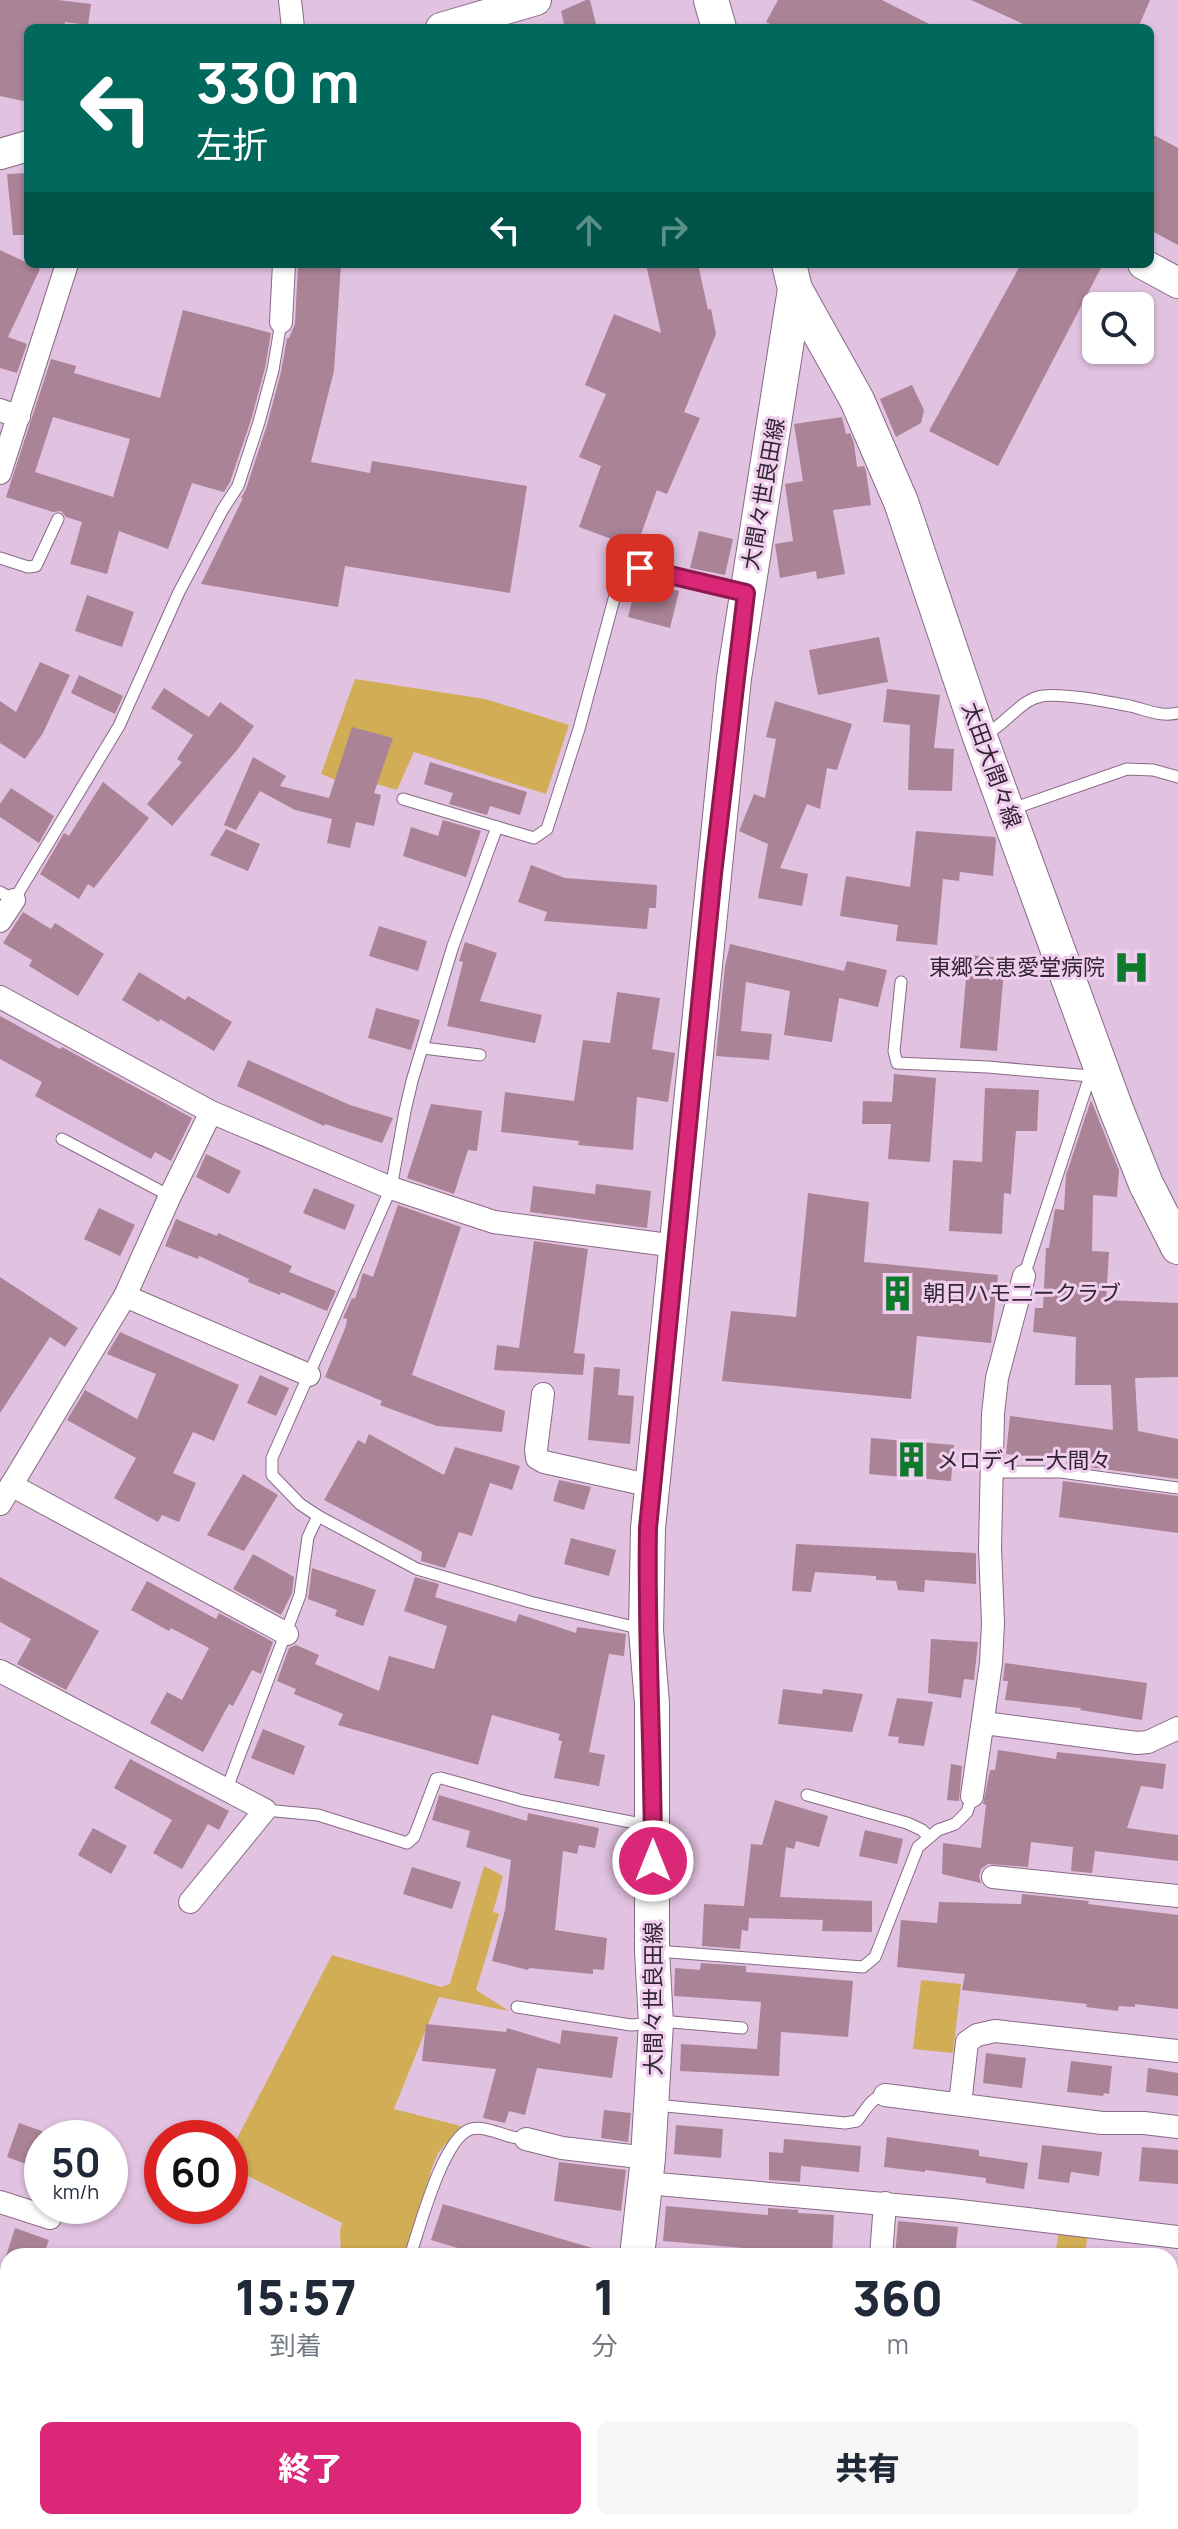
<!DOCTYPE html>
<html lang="ja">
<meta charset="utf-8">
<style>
body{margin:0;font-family:Manrope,"Noto Sans JP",sans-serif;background:#f6f6f7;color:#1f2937;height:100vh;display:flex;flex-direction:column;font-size:30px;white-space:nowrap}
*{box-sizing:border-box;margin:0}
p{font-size:26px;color:#747a83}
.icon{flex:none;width:44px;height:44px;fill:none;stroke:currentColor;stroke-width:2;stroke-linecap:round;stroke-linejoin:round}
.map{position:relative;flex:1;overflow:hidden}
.panel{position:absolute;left:0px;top:2248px;width:1178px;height:282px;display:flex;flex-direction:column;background:#fff;border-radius:24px 24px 0 0;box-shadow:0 2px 6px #0004}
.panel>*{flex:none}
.guide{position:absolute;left:24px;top:24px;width:1130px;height:244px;border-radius:12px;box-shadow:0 2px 6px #0004;background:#00695c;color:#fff;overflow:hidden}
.buttons{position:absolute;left:1082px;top:292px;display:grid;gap:16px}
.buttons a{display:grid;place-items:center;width:72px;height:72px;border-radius:12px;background:#fff;box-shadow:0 2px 6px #0004;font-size:40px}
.speed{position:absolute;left:24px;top:2120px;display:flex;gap:16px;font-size:40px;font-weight:700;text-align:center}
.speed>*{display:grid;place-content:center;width:104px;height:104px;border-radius:50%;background:#fff;box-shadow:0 2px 6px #0004;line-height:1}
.speed small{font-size:20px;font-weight:400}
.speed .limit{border:12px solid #d22;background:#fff;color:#111}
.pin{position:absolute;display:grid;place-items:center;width:68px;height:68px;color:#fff;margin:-34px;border-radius:16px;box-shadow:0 4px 12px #0006}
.me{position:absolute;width:88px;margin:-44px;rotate:0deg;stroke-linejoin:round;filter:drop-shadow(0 0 6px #0008)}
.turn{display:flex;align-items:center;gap:28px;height:168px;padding:0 40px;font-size:36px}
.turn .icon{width:104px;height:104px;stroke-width:2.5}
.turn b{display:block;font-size:56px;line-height:68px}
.lanes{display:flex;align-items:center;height:76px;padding:0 40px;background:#0003;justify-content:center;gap:40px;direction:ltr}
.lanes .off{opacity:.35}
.eta{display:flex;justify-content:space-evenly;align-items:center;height:136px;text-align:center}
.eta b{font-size:48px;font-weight:800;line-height:56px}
.button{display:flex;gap:16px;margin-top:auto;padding:16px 40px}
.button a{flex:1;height:92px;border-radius:12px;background:#db2777;color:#fff;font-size:32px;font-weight:800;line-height:92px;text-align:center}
.button a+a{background:#f6f6f7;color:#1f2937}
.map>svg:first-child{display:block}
.green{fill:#d1ad56}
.building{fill:#aa8396;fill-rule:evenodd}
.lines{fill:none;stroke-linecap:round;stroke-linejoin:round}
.lane-casing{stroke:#876a86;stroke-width:13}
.street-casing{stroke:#876a86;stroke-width:24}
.secondary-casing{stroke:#876a86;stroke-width:32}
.primary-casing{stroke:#876a86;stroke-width:36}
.lane{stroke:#fff;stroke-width:11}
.street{stroke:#fff;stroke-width:22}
.secondary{stroke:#fff;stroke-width:30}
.primary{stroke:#fff;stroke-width:34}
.route-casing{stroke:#8e194d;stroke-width:20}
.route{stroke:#db2777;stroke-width:14}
.labels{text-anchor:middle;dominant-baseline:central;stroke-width:6;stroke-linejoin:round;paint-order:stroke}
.street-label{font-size:22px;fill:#322632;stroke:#efceee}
.poi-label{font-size:22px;fill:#322632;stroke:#efceee;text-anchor:start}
</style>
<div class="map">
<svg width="1178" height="2529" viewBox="0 0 1178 2529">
<rect width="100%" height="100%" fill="#e2c2e1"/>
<!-- green -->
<g class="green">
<polygon points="355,679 485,699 569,725 546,794 414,752 397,790 346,775 336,780 321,774"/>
<polygon points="484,1866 503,1876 493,1912 499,1914 476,1990 509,2011 439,1997 394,2109 461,2126 438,2153 433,2165 405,2256 341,2256 340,2231 342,2223 230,2167 230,2152 332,1955 441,1987 450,1984"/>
<polygon points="921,1980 961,1984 953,2053 913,2049"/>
<polygon points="1059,2230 1088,2235 1084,2256 1055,2256"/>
<polygon points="33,2522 154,2522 170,2529 31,2529"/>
</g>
<!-- building -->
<g class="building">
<polygon points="0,0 58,0 91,4 88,25 65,22 64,28 28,28 28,102 0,96"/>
<polygon points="586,0 590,0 597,28 565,28 561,11"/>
<polygon points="778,0 882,0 937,28 779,28 766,22"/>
<polygon points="971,0 1150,0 1138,28 1032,28"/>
<polygon points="1150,133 1178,148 1178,245 1150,230"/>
<polygon points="28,173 28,235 13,235 7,174"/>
<polygon points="0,250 40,269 8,337 27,344 17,373 0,368"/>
<polygon points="298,264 341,264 334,371 311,462 370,473 372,461 527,486 510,593 345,566 338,607 201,584 243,498 241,498 246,489 267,425 281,372 287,338 289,338 295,324"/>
<polygon points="646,264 698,264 708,310 711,309 716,334 684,412 700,418 667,494 657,490 636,548 579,527 601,466 579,457 606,394 585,385 614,314 661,333"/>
<polygon points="1021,264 1103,264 998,466 929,431"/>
<path d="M183,310l88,23 -6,35 -14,52 -21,62 -6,10 -32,-9 -24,66 -49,-18 -12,43 -37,-10 12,-42 -16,-5 -5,-6 -8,1 -47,-15 45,-138 25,7 -2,7 86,25zM53,417l77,22 -17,58 -78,-25z"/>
<polygon points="912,385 924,410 921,423 896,437 880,399"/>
<polygon points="842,417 846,434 850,433 854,443 857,467 864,466 866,471 871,505 833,510 845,574 817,579 816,571 780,578 775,544 793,541 785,484 803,481 794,424"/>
<polygon points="699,531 733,539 725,575 690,568"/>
<polygon points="637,581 679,591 670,628 628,617"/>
<polygon points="87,595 134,612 122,647 75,631"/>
<polygon points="879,637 888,682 818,695 809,650"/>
<polygon points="40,662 70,675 43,733 25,759 0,743 0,701 16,712"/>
<polygon points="79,675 123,696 115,714 71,693"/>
<polygon points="164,688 209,717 220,702 254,726 237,750 172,826 147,804 182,762 177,759 193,735 151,708"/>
<polygon points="887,689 940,695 934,748 954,749 952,791 908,790 910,725 883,722"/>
<polygon points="775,701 852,724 837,770 827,768 820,809 807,804 780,868 808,874 802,906 758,898 768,844 739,831 754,794 765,798 776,739 766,737"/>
<polygon points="352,727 393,738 374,793 381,795 374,826 356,822 350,848 327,843 332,819 295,810 260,791 236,830 224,825 253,757 286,776 280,786 329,798"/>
<polygon points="430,762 527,792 520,815 490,806 487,815 449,804 453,793 424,784"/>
<polygon points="103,782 149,818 94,888 88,884 79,899 40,874 64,833 69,836"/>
<polygon points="11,788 54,816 39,843 0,817 0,804"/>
<polygon points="443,820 481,831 466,877 403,856 411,827 438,836"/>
<polygon points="226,829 260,844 248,871 210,855"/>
<polygon points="916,831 995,837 996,840 993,876 960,872 959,881 943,879 937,945 896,941 898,925 840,916 846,876 910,887"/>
<polygon points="531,865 565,878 657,885 656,908 649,908 647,929 544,921 547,912 518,902"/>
<polygon points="23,912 51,929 55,923 104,954 78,996 29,966 32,960 3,943"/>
<polygon points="379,926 427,941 418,971 369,956"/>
<polygon points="465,942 497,953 480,1001 542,1015 535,1043 447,1026 463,962 459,961"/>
<polygon points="730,944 844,971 847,961 887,970 878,1007 839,998 832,1042 784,1035 790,991 746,982 741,1031 772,1034 769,1060 716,1056 725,966"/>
<polygon points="968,955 1005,958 997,1051 960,1048"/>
<polygon points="139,972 185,1000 188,996 232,1022 214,1051 160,1019 159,1022 122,1000"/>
<polygon points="617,992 660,998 652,1049 675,1053 668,1102 637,1097 633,1150 578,1145 579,1141 501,1132 505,1092 574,1101 583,1040 610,1043"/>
<polygon points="376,1008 420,1020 411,1050 368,1038"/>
<polygon points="0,1016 60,1049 62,1047 192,1118 171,1161 155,1152 151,1159 35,1096 42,1082 0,1059"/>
<polygon points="248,1060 350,1105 393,1118 382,1143 325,1124 324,1126 237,1086"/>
<polygon points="894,1074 936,1078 930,1162 888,1159 891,1124 862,1124 863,1101 892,1102"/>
<polygon points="985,1088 1039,1090 1037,1131 1016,1131 1011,1194 1004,1193 1002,1234 949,1231 953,1160 982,1162"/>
<polygon points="1091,1100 1119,1170 1117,1197 1093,1195 1092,1251 1109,1252 1106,1300 1178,1303 1178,1377 1135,1378 1138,1431 1178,1439 1178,1479 1066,1464 1066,1460 1006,1454 1010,1416 1113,1430 1111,1385 1075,1385 1076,1337 1033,1332 1035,1308 1043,1308 1046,1248 1049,1248 1055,1209 1064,1210 1066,1175"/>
<polygon points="431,1104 482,1111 477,1151 468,1150 454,1194 407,1178"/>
<polygon points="206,1154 241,1171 229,1194 196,1177"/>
<polygon points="596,1184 651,1191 647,1228 530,1212 533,1186 595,1194"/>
<polygon points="314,1188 355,1205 345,1230 303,1213"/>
<polygon points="808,1193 869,1202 864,1262 998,1275 991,1343 917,1336 911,1399 722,1381 731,1311 796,1317"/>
<polygon points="398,1205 461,1227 412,1375 505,1411 502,1432 437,1426 380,1405 382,1401 325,1377 346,1326 347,1319 343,1318 352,1298 355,1299 363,1273 373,1277"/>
<polygon points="99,1208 135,1225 120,1256 84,1239"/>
<polygon points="176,1219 217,1236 218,1233 292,1266 289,1272 336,1291 327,1311 281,1292 280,1295 248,1282 249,1279 199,1256 198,1259 165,1246"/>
<polygon points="534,1241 588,1249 574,1353 585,1354 583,1375 494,1370 497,1345 519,1348"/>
<polygon points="0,1277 78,1328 65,1347 50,1337 0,1413"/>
<polygon points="120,1332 239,1385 214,1441 193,1432 173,1473 196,1483 179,1522 162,1515 158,1522 114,1498 136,1458 67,1420 85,1390 137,1419 156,1374 107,1354"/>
<polygon points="594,1367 620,1369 618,1395 634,1396 630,1444 588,1440"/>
<polygon points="260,1375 289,1388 276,1416 247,1403"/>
<polygon points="369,1434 444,1475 455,1447 520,1466 512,1490 490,1483 472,1536 459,1532 445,1568 421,1561 422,1552 324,1500 358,1440 365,1444"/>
<polygon points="871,1438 954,1445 951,1481 869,1474"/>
<polygon points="243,1474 278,1495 244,1551 207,1535"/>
<polygon points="559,1480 591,1487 584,1510 553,1501"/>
<polygon points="1063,1481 1178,1496 1178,1533 1059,1517"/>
<polygon points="571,1538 616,1550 609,1576 564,1564"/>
<polygon points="796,1544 976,1553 976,1584 925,1580 924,1592 898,1590 896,1581 876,1580 876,1576 815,1572 811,1592 792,1591"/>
<polygon points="253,1554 294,1577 292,1593 281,1615 233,1589"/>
<polygon points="312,1568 376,1590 363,1626 335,1616 337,1610 308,1599"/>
<polygon points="0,1577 99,1631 66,1690 17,1664 31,1639 0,1622"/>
<polygon points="415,1577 439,1584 435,1597 516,1622 519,1614 576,1633 577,1627 626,1634 624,1656 609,1654 589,1752 605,1755 599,1786 554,1778 562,1741 558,1740 560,1734 492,1715 478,1765 338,1725 343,1714 294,1694 296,1689 277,1681 289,1648 296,1645 319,1655 315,1664 379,1691 389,1656 434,1669 447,1626 404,1611"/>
<polygon points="147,1581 216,1619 219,1613 273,1642 261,1674 252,1670 233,1706 229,1704 203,1752 150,1723 167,1692 182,1700 209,1648 171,1628 169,1631 131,1610"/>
<polygon points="931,1639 978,1642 974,1680 964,1679 961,1698 928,1693"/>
<polygon points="1005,1663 1147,1683 1142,1720 1080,1710 1081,1708 1005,1700 1008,1681 1003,1681"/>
<polygon points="783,1689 822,1694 823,1689 863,1694 852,1732 778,1724"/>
<polygon points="897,1698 933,1702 924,1746 898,1743 899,1737 888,1736"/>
<polygon points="263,1729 305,1746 294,1775 251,1758"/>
<polygon points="998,1750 1056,1759 1057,1752 1166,1764 1163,1789 1141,1786 1127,1828 1178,1835 1178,1861 1095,1851 1092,1873 1071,1871 1073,1847 1031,1842 1028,1867 988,1864 981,1869 979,1876 981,1883 942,1874 943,1843 981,1848 986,1805 983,1804 990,1770 995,1770"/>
<polygon points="130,1759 229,1811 219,1830 208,1824 182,1869 153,1853 172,1820 114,1788"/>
<polygon points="951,1764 962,1766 959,1801 947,1800"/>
<polygon points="439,1795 527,1821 528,1813 599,1828 595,1848 579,1845 577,1854 563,1851 555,1930 607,1938 604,1970 593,1969 593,1974 529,1968 528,1970 492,1961 505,1910 511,1860 466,1847 470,1831 432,1820"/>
<polygon points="775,1800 828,1816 819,1847 796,1841 794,1849 786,1847 780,1897 872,1901 872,1932 822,1931 823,1920 749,1918 748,1931 742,1930 740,1949 702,1946 704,1904 744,1906 751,1844 762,1845"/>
<polygon points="93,1828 127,1846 111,1874 78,1855"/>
<polygon points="865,1830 903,1839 897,1864 859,1856"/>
<polygon points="412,1867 461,1882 452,1909 403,1894"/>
<polygon points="1022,1894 1089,1901 1088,1904 1178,1915 1178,2009 1135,2004 1135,2007 1119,2006 1118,2011 1086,2007 1087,2004 962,1990 965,1974 897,1967 901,1920 937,1923 939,1902 1021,1904"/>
<polygon points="701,1963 746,1966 746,1972 853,1981 848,2037 781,2032 779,2076 680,2071 681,2044 757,2049 761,2002 674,1996 675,1968 700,1970"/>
<polygon points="426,2024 506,2032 507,2028 560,2044 562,2030 618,2037 612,2078 537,2068 525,2115 509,2111 505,2123 483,2118 496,2069 422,2061"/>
<polygon points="986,2053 1026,2058 1022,2088 983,2083"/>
<polygon points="1071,2061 1112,2066 1109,2094 1104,2093 1103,2096 1067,2092"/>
<polygon points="1148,2068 1178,2073 1178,2096 1146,2092"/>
<polygon points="604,2110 631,2113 628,2142 601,2138"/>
<polygon points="19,2123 42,2131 42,2170 7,2157"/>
<polygon points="676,2125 723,2129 721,2158 674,2154"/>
<polygon points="887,2137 979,2150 979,2156 1028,2163 1024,2189 986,2183 986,2178 925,2170 925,2172 884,2167"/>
<polygon points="784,2139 861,2146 859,2172 801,2166 800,2182 769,2180 769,2152 783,2153"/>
<polygon points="1042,2145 1102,2152 1099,2176 1071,2172 1069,2183 1038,2179"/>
<polygon points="1142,2147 1178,2150 1178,2184 1139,2181"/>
<polygon points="559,2162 626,2170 621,2211 554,2201"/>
<polygon points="443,2204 599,2250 598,2256 485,2256 431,2240"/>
<polygon points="666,2206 768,2215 768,2208 798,2210 798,2213 834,2215 832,2256 766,2253 766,2250 663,2241"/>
<polygon points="898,2221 958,2227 955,2256 895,2256"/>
<polygon points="15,2228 49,2240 43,2256 6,2256"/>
</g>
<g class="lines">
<defs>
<g id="lane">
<polyline points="0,558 28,567 36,566 58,519"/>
<path d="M983,736c21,-10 36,-34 55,-39 18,-6 72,5 92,9 17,4 30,11 48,7"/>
<polyline points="403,799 497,827 453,946 412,1081 405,1111 391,1188 272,1458 272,1475 300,1504 318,1516 417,1569 530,1602 642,1629"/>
<polyline points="1009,810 1127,769 1153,770 1178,777"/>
<path d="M497,827l37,11 13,-9 32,-100 38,-141c6,-12 9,-20 23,-20l105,25"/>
<polyline points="0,892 14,900 119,726 179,592 223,509 238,486 259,422 273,370 281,322"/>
<polyline points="901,982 894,1051 897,1063 988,1067 1090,1076 1097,1073"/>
<polyline points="423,1048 480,1055"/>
<polyline points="62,1139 170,1196"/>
<polyline points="1024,1276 1090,1076"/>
<polyline points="993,1472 1061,1472 1178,1488"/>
<polyline points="226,1791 300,1595 308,1537 318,1516"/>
<polyline points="807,1795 907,1823 922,1830 929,1837"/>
<polyline points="265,1810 318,1815 407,1843 414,1837 436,1779 441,1778 523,1801 641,1824 649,1828"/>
<polyline points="657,1951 863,1967 875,1957 918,1847 938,1830 955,1824 967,1812 972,1796"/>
<polyline points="517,2007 631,2025 672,2022 742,2028"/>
<path d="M655,2105l190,18 12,-2c8,-10 15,-25 28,-26"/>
<path d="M410,2256c9,-26 33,-119 61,-127 18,-4 38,11 55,10"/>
<polyline points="1170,2464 1178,2465"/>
<polyline points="1067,2529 1068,2522"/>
</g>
<g id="street">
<polyline points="290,0 293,28"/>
<polyline points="281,322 284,264"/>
<polyline points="0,410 19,417"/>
<polyline points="0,473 67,264"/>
<polyline points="0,921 14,900"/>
<polyline points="0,997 211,1112 391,1188 494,1222 676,1246"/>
<polyline points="125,1296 309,1375"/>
<polyline points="543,1394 536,1450 537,1458 544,1462 652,1486"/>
<polyline points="11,1485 287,1634"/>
<polyline points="0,1504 125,1296 170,1196 211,1112"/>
<polyline points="0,1671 265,1810 190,1902"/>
<polyline points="984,1723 1137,1743 1148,1742 1178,1728"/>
<polyline points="972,1796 991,1663 993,1623 990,1548 993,1414 997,1378 1024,1276"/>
<polyline points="993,1877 1178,1896"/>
<polyline points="885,2095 1102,2123 1144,2123 1178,2127"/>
<polyline points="960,2104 967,2042 977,2035 995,2031 1178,2051"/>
<polyline points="526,2139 562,2148 648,2158"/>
<polyline points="646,2183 952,2210 1178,2237"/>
<polyline points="0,2202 50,2218"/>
<polyline points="881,2256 885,2203"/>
<polyline points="0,2403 8,2406"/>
<polyline points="302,2529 304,2522"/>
<polyline points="856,2529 857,2522"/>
</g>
<g id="secondary">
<polyline points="441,28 536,0"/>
<polyline points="0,154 28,146"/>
<polyline points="1143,264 1178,283"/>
</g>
<g id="primary">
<polyline points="711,0 719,28"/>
<polyline points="795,289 857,400 901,502 980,737 1116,1109 1146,1184 1178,1247"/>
<polyline points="637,2256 648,2158 656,2023 652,1951 652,1704 646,1630 648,1528 734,678 795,289 789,264"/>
<polyline points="596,2529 597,2522"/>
</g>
</defs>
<!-- lane casing -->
<use href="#lane" class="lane-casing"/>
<!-- street casing -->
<use href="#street" class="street-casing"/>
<!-- secondary casing -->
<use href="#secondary" class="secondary-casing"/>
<!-- primary casing -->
<use href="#primary" class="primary-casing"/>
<!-- lane -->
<use href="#lane" class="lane"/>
<!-- street -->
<use href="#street" class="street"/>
<!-- secondary -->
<use href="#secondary" class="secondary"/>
<!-- primary -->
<use href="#primary" class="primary"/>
</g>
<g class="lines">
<defs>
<path id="route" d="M640,568l106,25 -33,281 -65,654c-2,111 5,222 5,333"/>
</defs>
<!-- route casing -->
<use href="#route" class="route-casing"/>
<!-- route -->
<use href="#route" class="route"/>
</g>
<!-- icons -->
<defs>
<symbol id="hospital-bare" viewBox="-9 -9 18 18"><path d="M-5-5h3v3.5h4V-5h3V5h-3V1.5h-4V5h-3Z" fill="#0e7a2e" stroke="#efceee" stroke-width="2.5" paint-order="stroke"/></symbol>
<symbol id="building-bare" viewBox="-9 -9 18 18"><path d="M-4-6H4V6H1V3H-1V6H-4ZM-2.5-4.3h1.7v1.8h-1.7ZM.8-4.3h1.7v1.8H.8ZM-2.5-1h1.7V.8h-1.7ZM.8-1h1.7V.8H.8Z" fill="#0e7a2e" stroke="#efceee" stroke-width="2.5" paint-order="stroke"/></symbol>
</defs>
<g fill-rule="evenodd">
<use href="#hospital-bare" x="1106" y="942" width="51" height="51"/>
<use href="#building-bare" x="872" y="1268" width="51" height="51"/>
<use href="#building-bare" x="886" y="1434" width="51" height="51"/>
</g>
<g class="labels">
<!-- street labels -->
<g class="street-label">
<text transform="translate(763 494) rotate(-80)">大間々世良田線</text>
<text transform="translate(992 765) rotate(70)">太田大間々線</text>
<text transform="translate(653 1999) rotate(-90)">大間々世良田線</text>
</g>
<!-- poi labels -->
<g class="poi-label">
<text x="1105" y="967" text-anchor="end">東郷会恵愛堂病院</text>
<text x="923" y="1293">朝日ハモ二ークラブ</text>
<text x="937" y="1460">メロディー大間々</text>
</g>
</g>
</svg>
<div class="buttons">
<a><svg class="icon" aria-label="search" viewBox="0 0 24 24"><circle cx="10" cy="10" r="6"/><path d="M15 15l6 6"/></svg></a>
</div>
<div class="speed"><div>50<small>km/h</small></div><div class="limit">60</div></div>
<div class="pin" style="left:640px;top:568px;background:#d93025"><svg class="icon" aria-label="arrive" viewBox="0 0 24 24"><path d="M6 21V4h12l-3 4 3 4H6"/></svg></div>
<svg class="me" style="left:653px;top:1861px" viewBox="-20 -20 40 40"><circle r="17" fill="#db2777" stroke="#fff" stroke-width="3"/><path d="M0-11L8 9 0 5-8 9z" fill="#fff"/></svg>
<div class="guide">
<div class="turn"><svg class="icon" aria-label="left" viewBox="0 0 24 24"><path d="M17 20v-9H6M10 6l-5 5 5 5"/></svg><div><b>330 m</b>左折</div></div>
<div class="lanes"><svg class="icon" aria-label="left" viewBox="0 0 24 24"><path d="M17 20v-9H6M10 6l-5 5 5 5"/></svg><svg class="icon off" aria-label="ahead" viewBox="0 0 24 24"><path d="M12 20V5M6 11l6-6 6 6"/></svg><svg class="icon off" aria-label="right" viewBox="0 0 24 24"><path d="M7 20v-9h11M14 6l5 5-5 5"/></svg></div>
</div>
<section class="panel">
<div class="eta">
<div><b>15:57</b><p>到着</p></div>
<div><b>1</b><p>分</p></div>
<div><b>360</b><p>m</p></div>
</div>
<div class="button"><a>終了</a><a>共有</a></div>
</section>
</div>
